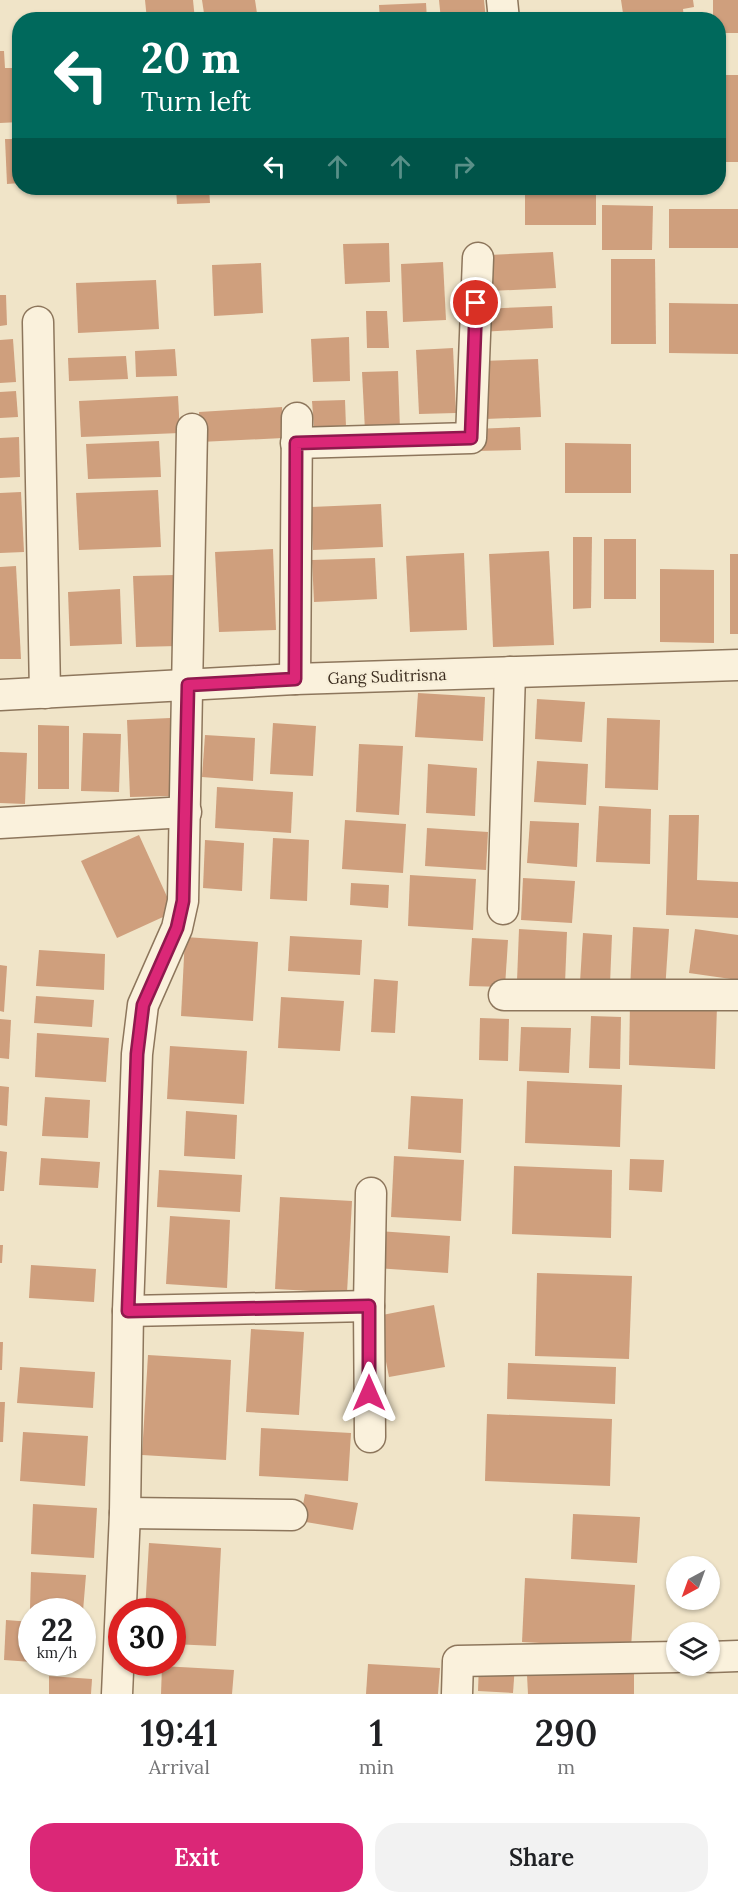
<!DOCTYPE html>
<style>
body{margin:0;font-family:Lora,serif;background:#f2f2f2;color:#202124;height:100vh;display:flex;flex-direction:column;font-size:22px;white-space:nowrap}
*{box-sizing:border-box;margin:0}
p{font-size:20px;color:#757577}
.icon{flex:none;width:33px;height:33px;fill:none;stroke:currentColor;stroke-width:2;stroke-linecap:round;stroke-linejoin:round}
.map{position:relative;height:1694px;overflow:hidden}
.details{display:flex;flex-direction:column;background:#fff;flex:1}
.details>*{flex:none}
.banner{position:absolute;left:12px;top:12px;width:714px;height:183px;border-radius:24px;box-shadow:0 2px 4px #0004;background:#00695c;color:#fff;overflow:hidden}
.needle{width:39px;rotate:221deg}
.controls{position:absolute;left:666px;top:1556px;display:grid;gap:12px}
.controls a{display:grid;place-items:center;width:54px;height:54px;border-radius:50%;background:#fff;box-shadow:0 2px 4px #0004;font-size:30px}
.speed{position:absolute;left:18px;top:1598px;display:flex;gap:12px;font-size:30px;font-weight:700;text-align:center}
.speed>*{display:grid;place-content:center;width:78px;height:78px;border-radius:50%;background:#fff;box-shadow:0 2px 4px #0004;line-height:1}
.speed small{font-size:15px;font-weight:400}
.speed .limit{border:9px solid #d22;background:#fff;color:#111}
.pin{position:absolute;display:grid;place-items:center;width:51px;height:51px;color:#fff;margin:-26px;border:3px solid #fff;border-radius:50%;box-shadow:0 2px 6px #0007}
.me{position:absolute;width:66px;margin:-33px;rotate:0deg;stroke-linejoin:round;filter:drop-shadow(0 0 4px #0008)}
.turn{display:flex;align-items:center;gap:21px;height:126px;padding:0 30px;font-size:27px}
.turn .icon{width:78px;height:78px;stroke-width:2.5}
.turn b{display:block;font-size:42px;line-height:51px}
.lanes{display:flex;align-items:center;height:57px;padding:0 30px;background:#0003;justify-content:center;gap:30px;direction:ltr}
.lanes .off{opacity:.35}
.eta{display:flex;justify-content:space-evenly;align-items:center;height:102px;text-align:center}
.eta b{font-size:36px;font-weight:600;line-height:42px}
.button{display:flex;gap:12px;margin-top:auto;padding:12px 30px}
.button a{flex:1;height:69px;border-radius:24px;background:#db2777;color:#fff;font-size:24px;font-weight:600;line-height:69px;text-align:center}
.button a+a{background:#f2f2f2;color:#202124}
.map>svg:first-child{display:block}
.building{fill:#cf9f7d}
.lines{fill:none;stroke-linecap:round;stroke-linejoin:round}
.street-casing{stroke:#8d765c;stroke-width:33}
.street{stroke:#faf1dc;stroke-width:30}
.route-casing{stroke:#8e194d;stroke-width:15}
.route{stroke:#db2777;stroke-width:10}
.labels{text-anchor:middle;dominant-baseline:central;stroke-width:4.5;stroke-linejoin:round;paint-order:stroke}
.street-label{font-size:16px;fill:#3d2e20;stroke:#f7eed8}
</style>
<div class="map">
<svg width="738" height="1694" viewBox="0 0 738 1694">
<rect width="100%" height="100%" fill="#f0e4c8"/>
<!-- building -->
<g class="building">
<polygon points="145,0 193,0 195,20 147,20"/>
<polygon points="202,0 255,0 258,20 205,20"/>
<polygon points="439,0 484,0 486,20 441,20"/>
<polygon points="621,0 693,0 694,7 683,9 684,20 624,20"/>
<polygon points="713,0 738,0 738,33 718,33 718,20 713,20"/>
<polygon points="426,3 427,20 380,20 379,5"/>
<polygon points="124,12 125,20 74,20 74,14"/>
<polygon points="0,51 4,51 5,68 20,68 20,122 0,123"/>
<rect x="718" y="75" width="20" height="87"/>
<polygon points="5,139 20,139 20,183 7,184"/>
<polygon points="176,188 209,188 210,203 177,204"/>
<rect x="525" y="188" width="71" height="37"/>
<polygon points="625,188 694,188 694,193 625,192"/>
<polygon points="602,205 653,206 652,250 602,250"/>
<rect x="669" y="209" width="69" height="39"/>
<polygon points="389,243 390,282 345,284 343,244"/>
<polygon points="553,252 556,288 491,291 489,255"/>
<polygon points="611,259 655,259 656,344 611,344"/>
<polygon points="443,262 446,320 403,322 401,264"/>
<polygon points="261,263 263,313 214,316 212,265"/>
<polygon points="156,280 159,329 78,333 76,283"/>
<polygon points="0,295 6,295 7,325 0,326"/>
<polygon points="669,303 738,304 738,354 669,353"/>
<polygon points="552,306 553,328 480,332 479,309"/>
<polygon points="366,311 387,311 389,348 367,348"/>
<polygon points="349,337 350,381 313,382 311,339"/>
<polygon points="13,339 16,382 0,383 0,340"/>
<polygon points="453,348 456,413 419,414 416,350"/>
<polygon points="175,349 177,376 136,377 135,351"/>
<polygon points="126,356 128,379 69,381 68,358"/>
<polygon points="538,359 541,417 485,419 482,361"/>
<polygon points="398,371 400,430 365,431 362,372"/>
<polygon points="16,391 18,417 0,418 0,392"/>
<polygon points="178,396 180,433 81,437 79,401"/>
<polygon points="345,400 346,427 314,428 312,401"/>
<polygon points="282,407 283,438 200,442 199,412"/>
<polygon points="520,427 521,450 476,451 475,429"/>
<polygon points="19,437 20,477 0,478 0,438"/>
<polygon points="159,441 161,477 88,479 86,444"/>
<polygon points="565,443 631,444 631,493 565,493"/>
<polygon points="158,490 161,547 79,550 76,493"/>
<polygon points="21,492 24,552 0,553 0,493"/>
<polygon points="381,504 383,547 313,550 311,507"/>
<polygon points="573,537 592,537 591,608 573,609"/>
<rect x="604" y="539" width="32" height="60"/>
<polygon points="273,549 276,630 219,632 215,552"/>
<polygon points="549,551 554,645 493,647 489,554"/>
<polygon points="464,553 467,630 410,632 406,556"/>
<rect x="730" y="554" width="8" height="80"/>
<polygon points="375,558 377,599 314,602 312,560"/>
<polygon points="16,566 21,659 0,659 0,567"/>
<polygon points="660,569 714,570 714,643 660,642"/>
<polygon points="175,575 178,646 136,647 133,576"/>
<polygon points="120,589 122,644 70,646 68,592"/>
<polygon points="418,693 485,697 483,741 415,737"/>
<polygon points="537,699 585,702 582,742 535,739"/>
<polygon points="170,718 172,796 130,797 127,720"/>
<polygon points="607,718 660,720 658,790 605,788"/>
<polygon points="273,723 316,726 313,776 270,774"/>
<polygon points="38,725 69,726 69,789 38,789"/>
<polygon points="83,733 121,734 119,792 81,791"/>
<polygon points="205,735 255,738 253,781 202,777"/>
<polygon points="359,744 403,746 399,815 356,812"/>
<polygon points="0,752 27,753 25,804 0,803"/>
<polygon points="537,761 588,764 586,805 534,802"/>
<polygon points="428,764 477,768 475,816 426,813"/>
<polygon points="217,787 293,792 291,833 215,828"/>
<polygon points="599,806 651,809 650,864 596,862"/>
<polygon points="669,815 699,815 697,880 738,882 738,918 666,915"/>
<polygon points="345,820 406,824 403,873 342,869"/>
<polygon points="530,821 579,823 577,867 527,863"/>
<polygon points="427,828 488,832 486,870 425,866"/>
<polygon points="139,835 174,912 117,938 81,861"/>
<polygon points="273,838 309,840 307,901 270,899"/>
<polygon points="205,840 244,843 242,891 203,888"/>
<polygon points="410,875 476,879 473,930 408,926"/>
<polygon points="523,878 575,881 572,923 521,920"/>
<polygon points="351,883 389,885 388,908 350,905"/>
<polygon points="633,927 669,929 665,992 630,990"/>
<polygon points="519,929 567,932 565,984 517,981"/>
<polygon points="695,929 738,935 738,980 689,973"/>
<polygon points="583,933 612,935 610,984 580,982"/>
<polygon points="290,936 362,940 360,975 288,971"/>
<polygon points="185,937 258,942 253,1021 181,1016"/>
<polygon points="472,938 508,940 505,987 469,986"/>
<polygon points="39,950 105,954 104,990 36,986"/>
<polygon points="0,965 7,966 4,1012 0,1011"/>
<polygon points="374,979 398,981 395,1033 371,1032"/>
<polygon points="36,996 94,1000 92,1027 34,1023"/>
<polygon points="281,997 344,1001 340,1051 278,1048"/>
<polygon points="630,1001 717,1005 715,1069 629,1065"/>
<polygon points="591,1016 621,1017 620,1069 589,1068"/>
<polygon points="480,1018 509,1019 508,1061 479,1060"/>
<polygon points="0,1019 11,1020 9,1059 0,1058"/>
<polygon points="521,1027 571,1028 569,1073 519,1071"/>
<polygon points="37,1033 109,1038 106,1082 35,1077"/>
<polygon points="170,1046 247,1051 244,1104 167,1099"/>
<polygon points="527,1081 622,1085 620,1147 525,1143"/>
<polygon points="0,1086 9,1087 7,1126 0,1125"/>
<polygon points="411,1096 463,1099 461,1153 408,1149"/>
<polygon points="45,1097 90,1100 88,1138 42,1136"/>
<polygon points="186,1111 237,1115 235,1159 184,1156"/>
<polygon points="0,1151 7,1152 4,1191 0,1191"/>
<polygon points="394,1156 464,1160 461,1221 391,1217"/>
<polygon points="41,1158 100,1162 98,1188 39,1185"/>
<polygon points="630,1159 664,1160 662,1192 629,1190"/>
<polygon points="514,1166 612,1170 611,1238 512,1234"/>
<polygon points="159,1170 242,1175 240,1212 157,1207"/>
<polygon points="280,1197 352,1201 347,1293 275,1289"/>
<polygon points="170,1216 230,1220 227,1288 166,1284"/>
<polygon points="378,1231 450,1236 448,1273 376,1268"/>
<polygon points="0,1245 3,1245 2,1263 0,1263"/>
<polygon points="31,1265 96,1269 94,1302 29,1298"/>
<polygon points="537,1273 632,1276 629,1359 535,1356"/>
<polygon points="434,1305 445,1367 389,1377 377,1316"/>
<polygon points="251,1329 304,1332 299,1415 246,1412"/>
<polygon points="0,1342 3,1342 2,1370 0,1370"/>
<polygon points="148,1355 231,1360 226,1460 142,1455"/>
<polygon points="508,1363 616,1367 615,1404 507,1399"/>
<polygon points="20,1367 95,1372 93,1408 17,1403"/>
<polygon points="0,1402 5,1402 3,1442 0,1442"/>
<polygon points="487,1414 612,1419 610,1486 485,1481"/>
<polygon points="261,1428 351,1433 348,1481 259,1476"/>
<polygon points="23,1432 88,1436 85,1486 20,1481"/>
<polygon points="305,1494 358,1503 353,1530 300,1521"/>
<polygon points="33,1504 97,1508 94,1558 31,1554"/>
<polygon points="573,1514 640,1517 637,1563 571,1559"/>
<polygon points="149,1543 221,1548 216,1646 172,1644 172,1611 145,1611"/>
<polygon points="31,1572 86,1575 83,1611 30,1609"/>
<polygon points="525,1578 635,1585 631,1648 522,1642"/>
<polygon points="6,1620 32,1622 32,1662 4,1660"/>
<polygon points="479,1663 515,1665 513,1693 478,1691"/>
<polygon points="368,1664 440,1668 438,1694 366,1694"/>
<polygon points="162,1666 234,1670 232,1694 161,1694"/>
<polygon points="634,1673 634,1694 528,1694 527,1675"/>
<polygon points="49,1676 92,1679 91,1694 49,1694"/>
</g>
<g class="lines">
<defs>
<g id="street">
<polyline points="502,0 504,20"/>
<polyline points="38,322 45,693"/>
<polyline points="296,443 471,438 478,258"/>
<polyline points="295,679 297,418"/>
<polyline points="0,695 295,679 738,665"/>
<polyline points="0,823 186,812"/>
<polyline points="503,909 510,672"/>
<polyline points="504,995 738,995"/>
<polyline points="128,1311 369,1306"/>
<polyline points="370,1437 369,1306 371,1193"/>
<polyline points="125,1513 292,1515"/>
<polyline points="710,1657 738,1656"/>
<polyline points="117,1694 125,1513 128,1311 137,1054 143,1005 177,928 183,901 192,429"/>
<polyline points="457,1694 458,1661 676,1657"/>
</g>
</defs>
<!-- street casing -->
<use href="#street" class="street-casing"/>
<!-- street -->
<use href="#street" class="street"/>
</g>
<g class="lines">
<defs>
<polyline id="route" points="369,1393 369,1306 128,1311 137,1054 143,1005 177,928 183,901 188,685 295,679 296,443 471,438 476,303"/>
</defs>
<!-- route casing -->
<use href="#route" class="route-casing"/>
<!-- route -->
<use href="#route" class="route"/>
</g>
<g class="labels">
<!-- street labels -->
<g class="street-label">
<text transform="translate(387 676) rotate(-2)">Gang Suditrisna</text>
</g>
</g>
</svg>
<div class="controls">
<a><svg class="needle" viewBox="-14 -14 28 28"><path d="M0-13l5 13h-10z" fill="#e53935"/><path d="M0 13l5-13h-10z" fill="#757577"/></svg></a>
<a><svg class="icon" aria-label="layers" viewBox="0 0 24 24"><path d="M12 4l9 5-9 5-9-5zM3 14l9 5 9-5"/></svg></a>
</div>
<div class="speed"><div>22<small>km/h</small></div><div class="limit">30</div></div>
<div class="pin" style="left:476px;top:303px;background:#d93025"><svg class="icon" aria-label="arrive" viewBox="0 0 24 24"><path d="M6 21V4h12l-3 4 3 4H6"/></svg></div>
<svg class="me" style="left:369px;top:1393px" viewBox="-20 -20 40 40"><path d="M0-17L14 15 0 8-14 15z" fill="#db2777" stroke="#fff" stroke-width="4"/></svg>
<div class="banner">
<div class="turn"><svg class="icon" aria-label="left" viewBox="0 0 24 24"><path d="M17 20v-9H6M10 6l-5 5 5 5"/></svg><div><b>20 m</b>Turn left</div></div>
<div class="lanes"><svg class="icon" aria-label="left" viewBox="0 0 24 24"><path d="M17 20v-9H6M10 6l-5 5 5 5"/></svg><svg class="icon off" aria-label="ahead" viewBox="0 0 24 24"><path d="M12 20V5M6 11l6-6 6 6"/></svg><svg class="icon off" aria-label="ahead" viewBox="0 0 24 24"><path d="M12 20V5M6 11l6-6 6 6"/></svg><svg class="icon off" aria-label="right" viewBox="0 0 24 24"><path d="M7 20v-9h11M14 6l5 5-5 5"/></svg></div>
</div>
</div>
<section class="details">
<div class="eta">
<div><b>19:41</b><p>Arrival</p></div>
<div><b>1</b><p>min</p></div>
<div><b>290</b><p>m</p></div>
</div>
<div class="button"><a>Exit</a><a>Share</a></div>
</section>
